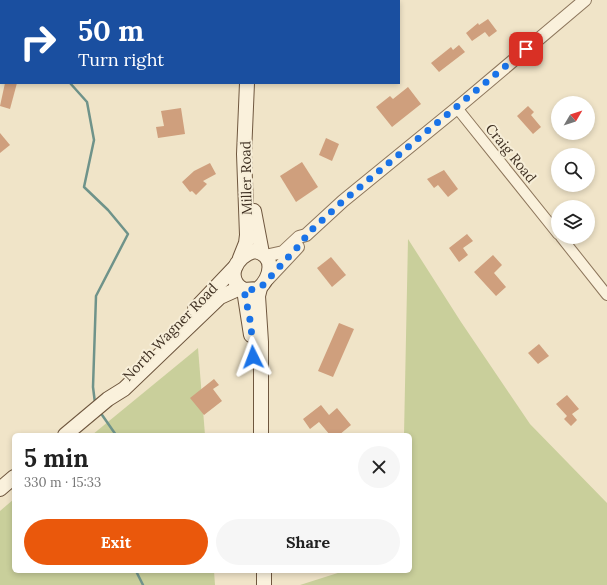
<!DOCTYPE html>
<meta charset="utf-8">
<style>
body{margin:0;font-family:Lora,serif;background:#f6f6f6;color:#222;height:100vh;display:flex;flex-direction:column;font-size:15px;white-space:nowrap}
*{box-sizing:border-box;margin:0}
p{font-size:13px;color:#767676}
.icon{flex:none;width:22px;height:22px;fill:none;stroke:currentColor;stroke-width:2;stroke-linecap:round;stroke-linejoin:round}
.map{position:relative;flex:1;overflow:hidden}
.panel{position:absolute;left:12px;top:433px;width:400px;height:140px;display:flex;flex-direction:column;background:#fff;border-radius:6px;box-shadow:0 2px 6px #0003}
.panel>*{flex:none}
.banner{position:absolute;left:0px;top:0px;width:400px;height:84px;box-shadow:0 2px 6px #0003;background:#1a4fa0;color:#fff;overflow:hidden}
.needle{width:26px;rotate:51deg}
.tools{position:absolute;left:551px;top:96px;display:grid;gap:8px}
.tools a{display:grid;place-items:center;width:44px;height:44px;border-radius:50%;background:#fff;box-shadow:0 2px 6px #0003;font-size:20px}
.pin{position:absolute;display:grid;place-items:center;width:34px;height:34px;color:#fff;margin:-17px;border-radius:8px;box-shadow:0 2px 6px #0006}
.me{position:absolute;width:44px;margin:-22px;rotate:357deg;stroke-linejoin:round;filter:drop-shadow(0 0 3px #0008)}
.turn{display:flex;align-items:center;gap:14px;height:84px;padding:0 12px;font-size:18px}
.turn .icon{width:52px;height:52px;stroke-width:2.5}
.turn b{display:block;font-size:28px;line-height:34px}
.round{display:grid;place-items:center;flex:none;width:42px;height:42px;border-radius:21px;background:#f6f6f6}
.summary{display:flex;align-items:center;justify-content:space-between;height:68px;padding:0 12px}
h1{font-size:24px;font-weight:800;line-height:30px}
.primary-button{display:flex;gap:8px;margin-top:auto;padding:8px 12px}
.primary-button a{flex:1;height:46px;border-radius:24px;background:#ea580c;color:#fff;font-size:16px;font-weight:800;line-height:46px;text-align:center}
.primary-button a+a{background:#f6f6f6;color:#222}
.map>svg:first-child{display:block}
.green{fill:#c9cf9b}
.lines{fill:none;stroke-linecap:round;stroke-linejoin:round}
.stream{stroke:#6f938a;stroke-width:2.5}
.building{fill:#cf9f7d}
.minor-casing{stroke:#8d765c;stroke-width:12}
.tertiary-casing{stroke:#8d765c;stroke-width:14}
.secondary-casing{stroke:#6f573f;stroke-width:16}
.minor{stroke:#faf1dc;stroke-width:10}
.tertiary{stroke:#faf1dc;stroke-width:12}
.secondary{stroke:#faf1dc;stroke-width:14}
.route{stroke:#1a73e8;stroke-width:7;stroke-dasharray:0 12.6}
.labels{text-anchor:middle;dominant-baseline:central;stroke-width:4;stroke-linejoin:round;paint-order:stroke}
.street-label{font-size:14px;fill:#3d2e20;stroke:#f7eed8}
</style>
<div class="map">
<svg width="607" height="585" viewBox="0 0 607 585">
<rect width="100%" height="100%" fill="#f0e4c8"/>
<!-- green -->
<g class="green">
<polygon points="408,239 461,322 530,424 607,503 607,585 300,585 344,571 410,571 410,435 404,435"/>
<polygon points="198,348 205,435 92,435"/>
<polygon points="14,499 14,571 214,571 215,585 0,585 0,511"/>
</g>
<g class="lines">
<!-- stream -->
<g class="stream">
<polyline points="44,1 44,0"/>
<polyline points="70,83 87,102 94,140 84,187 108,210 128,234 96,296 93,387 95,403"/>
<polyline points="100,412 116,435"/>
<polyline points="136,571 143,585"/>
</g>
</g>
<!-- building -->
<g class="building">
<polygon points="488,19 497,31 489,37 485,32 472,41 466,33 478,23 479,25"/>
<polygon points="459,45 465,52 439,72 431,63 451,47 453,50"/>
<polygon points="5,83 17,83 10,109 0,106"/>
<polygon points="408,87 421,104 392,127 376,107 390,96 393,99"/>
<polygon points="528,106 534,112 531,115 541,127 533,134 517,116"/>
<polygon points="181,108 185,134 158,138 156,127 164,126 161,111"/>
<polygon points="0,133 10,145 0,153"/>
<polygon points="326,138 339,144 332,161 319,155"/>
<polygon points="302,162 318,187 296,202 280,176"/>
<polygon points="210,163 216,174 203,181 207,184 196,195 192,191 190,192 182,182 194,171"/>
<polygon points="444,170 458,189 448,197 438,185 434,188 427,179"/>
<polygon points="467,234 473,241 463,248 468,255 459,262 449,248"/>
<polygon points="493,255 502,265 494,273 506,287 496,296 474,272"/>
<polygon points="331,257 346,275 332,287 317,268"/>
<polygon points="339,323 354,329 333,377 318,371"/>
<polygon points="539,344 549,356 538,364 528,353"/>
<polygon points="214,379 219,385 213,389 222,401 204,415 190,398"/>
<polygon points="567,395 579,409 572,414 577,420 571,426 564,419 567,416 556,404"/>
<polygon points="321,405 329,415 337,408 351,425 339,435 330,435 319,422 310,429 303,419"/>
</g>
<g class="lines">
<defs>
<g id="minor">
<polyline points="457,108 558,234"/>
<polyline points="561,237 607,295"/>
</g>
<g id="tertiary">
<polyline points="265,256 283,252 299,237 306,235 343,201 457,108 585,0"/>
<polyline points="268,279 298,247"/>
</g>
<g id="secondary">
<polyline points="245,0 245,1"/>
<polyline points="254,211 262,253"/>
<path d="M254,251c22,3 18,27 4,38l-14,1c-20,-11 -8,-34 10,-39z"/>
<polyline points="240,258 246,243 247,235 244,154 247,83"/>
<polyline points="260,288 258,296 261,342 261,435"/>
<polyline points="244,290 251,335"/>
<polyline points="195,309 235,267"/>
<polyline points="65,435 108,399 124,389 220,297 240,288"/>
<polyline points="0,489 14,477"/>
<polyline points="264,571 264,585"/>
</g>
</defs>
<!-- minor casing -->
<use href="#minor" class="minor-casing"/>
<!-- tertiary casing -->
<use href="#tertiary" class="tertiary-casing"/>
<!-- secondary casing -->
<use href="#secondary" class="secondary-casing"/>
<!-- minor -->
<use href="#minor" class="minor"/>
<!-- tertiary -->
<use href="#tertiary" class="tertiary"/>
<!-- secondary -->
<use href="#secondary" class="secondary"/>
</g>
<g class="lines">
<!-- route -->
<polyline class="route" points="253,357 251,325 244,290 258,289 262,286 304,240 306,235 343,201 526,49"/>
</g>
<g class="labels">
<!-- street labels -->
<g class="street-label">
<text transform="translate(511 153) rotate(51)">Craig Road</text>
<text transform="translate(246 178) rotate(-91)">Miller Road</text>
<text transform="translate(170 332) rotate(-46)">North Wagner Road</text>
</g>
</g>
</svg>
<div class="tools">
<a><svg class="needle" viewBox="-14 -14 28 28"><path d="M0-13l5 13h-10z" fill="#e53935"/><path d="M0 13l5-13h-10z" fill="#767676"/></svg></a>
<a><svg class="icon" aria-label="search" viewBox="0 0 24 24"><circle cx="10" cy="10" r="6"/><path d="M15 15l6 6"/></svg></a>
<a><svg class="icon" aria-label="layers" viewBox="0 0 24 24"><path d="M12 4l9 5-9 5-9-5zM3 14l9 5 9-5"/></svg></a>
</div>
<div class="pin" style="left:526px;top:49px;background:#d93025"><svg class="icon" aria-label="arrive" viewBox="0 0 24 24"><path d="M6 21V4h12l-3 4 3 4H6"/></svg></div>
<svg class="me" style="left:253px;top:357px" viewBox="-20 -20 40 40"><path d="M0-17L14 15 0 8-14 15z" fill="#1a73e8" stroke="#fff" stroke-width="4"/></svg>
<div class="banner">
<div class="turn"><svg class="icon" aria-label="right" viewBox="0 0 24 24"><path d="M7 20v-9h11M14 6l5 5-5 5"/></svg><div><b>50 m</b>Turn right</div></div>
</div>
<section class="panel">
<div class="summary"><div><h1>5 min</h1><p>330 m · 15:33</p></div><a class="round"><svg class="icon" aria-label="close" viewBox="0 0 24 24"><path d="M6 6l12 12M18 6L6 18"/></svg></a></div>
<div class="primary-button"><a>Exit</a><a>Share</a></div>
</section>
</div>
